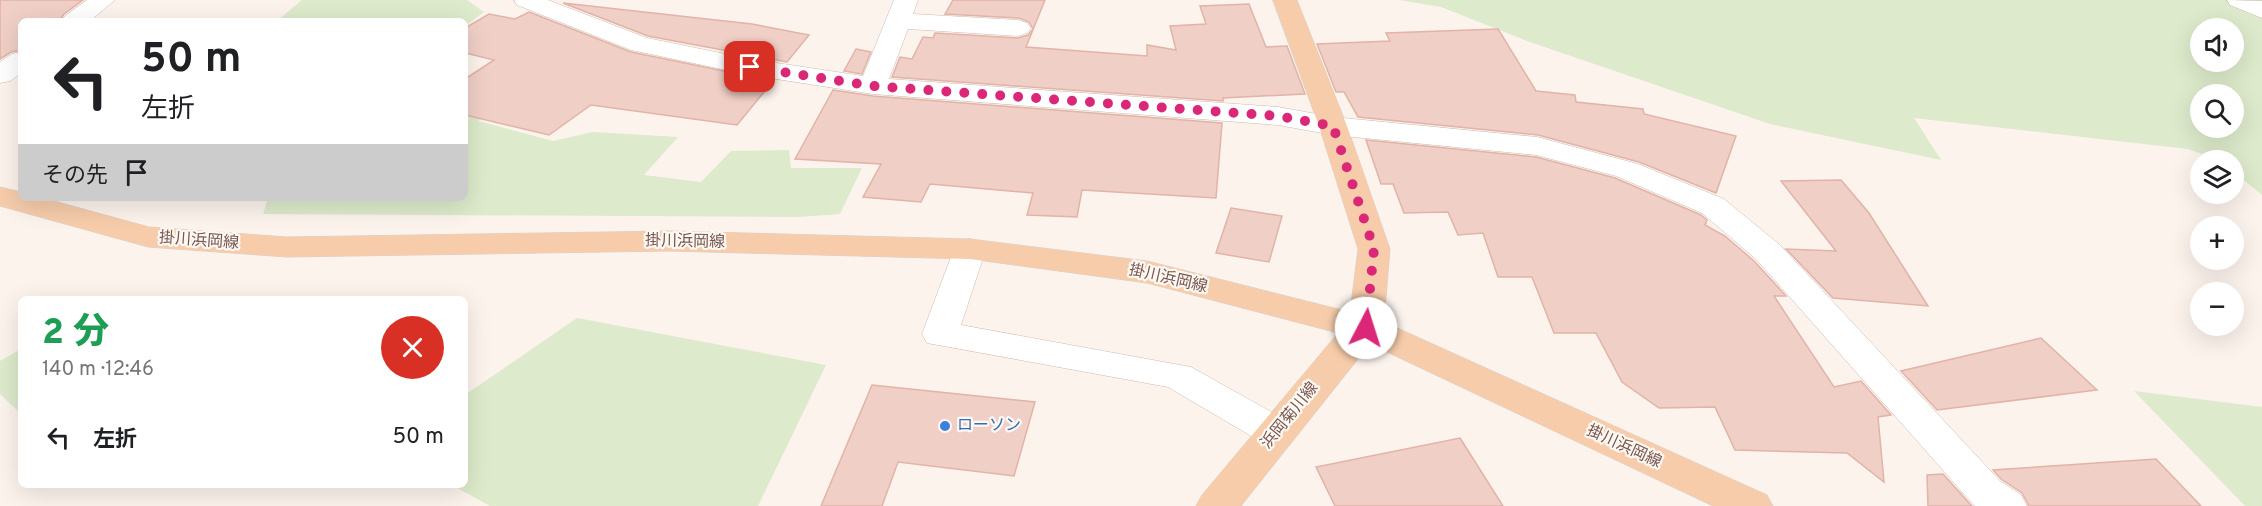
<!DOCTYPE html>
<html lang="ja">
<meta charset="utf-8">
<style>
body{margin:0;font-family:Overpass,"Noto Sans JP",sans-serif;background:#f6f6f6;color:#202124;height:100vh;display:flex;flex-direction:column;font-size:22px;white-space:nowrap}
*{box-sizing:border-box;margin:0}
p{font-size:20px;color:#757577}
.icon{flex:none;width:33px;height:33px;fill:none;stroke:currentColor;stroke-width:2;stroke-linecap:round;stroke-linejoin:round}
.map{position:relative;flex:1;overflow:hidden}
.panel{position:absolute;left:18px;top:296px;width:450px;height:192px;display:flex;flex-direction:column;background:#fff;border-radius:9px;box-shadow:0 6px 24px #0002}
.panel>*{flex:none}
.banner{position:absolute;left:18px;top:18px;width:450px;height:183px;border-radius:9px;box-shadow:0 6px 24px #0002;background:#fff;color:#202124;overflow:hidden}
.controls{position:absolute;left:2190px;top:18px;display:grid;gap:12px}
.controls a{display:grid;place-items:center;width:54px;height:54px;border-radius:50%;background:#fff;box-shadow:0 6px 24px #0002;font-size:30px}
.pin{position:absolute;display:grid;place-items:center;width:51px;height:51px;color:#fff;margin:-26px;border-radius:12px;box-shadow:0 3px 9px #0006}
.me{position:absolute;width:66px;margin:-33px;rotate:5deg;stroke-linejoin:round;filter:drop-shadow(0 0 4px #0008)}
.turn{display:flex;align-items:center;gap:21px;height:126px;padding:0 24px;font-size:27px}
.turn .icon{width:78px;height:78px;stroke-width:2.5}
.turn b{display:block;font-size:42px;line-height:51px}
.then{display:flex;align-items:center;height:57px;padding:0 24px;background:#0003;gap:12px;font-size:22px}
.round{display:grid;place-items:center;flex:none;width:63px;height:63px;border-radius:32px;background:#f6f6f6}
.overview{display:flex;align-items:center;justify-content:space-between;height:102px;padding:0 24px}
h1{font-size:36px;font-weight:800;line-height:45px;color:#1e9e55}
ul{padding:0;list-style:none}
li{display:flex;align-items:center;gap:18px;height:78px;padding:0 24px}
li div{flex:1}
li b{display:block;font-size:22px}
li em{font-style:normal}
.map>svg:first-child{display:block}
.green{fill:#ddeacb;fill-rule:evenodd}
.building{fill:#f0cfc6;stroke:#e2b3a7;stroke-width:1.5}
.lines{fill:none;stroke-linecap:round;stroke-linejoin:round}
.minor-casing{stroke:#ceb9b2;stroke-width:1}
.major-casing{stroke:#d9d0ce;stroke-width:1}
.minor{fill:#fff;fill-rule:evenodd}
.major{fill:#f6ccaa;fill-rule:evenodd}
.route{stroke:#db2777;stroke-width:10;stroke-dasharray:0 18}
.shop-dot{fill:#3f7fe0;stroke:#fef8f3;stroke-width:2}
.labels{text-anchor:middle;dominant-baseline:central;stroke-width:4.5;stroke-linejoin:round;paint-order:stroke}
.street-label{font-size:16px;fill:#775650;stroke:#fef8f3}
.shop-label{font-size:16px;fill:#366cbe;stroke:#fef8f3;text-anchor:start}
</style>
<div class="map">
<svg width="2262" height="506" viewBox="0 0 2262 506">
<rect width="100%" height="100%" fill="#fcf3ed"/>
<!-- green -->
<g class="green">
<polygon points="302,0 467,0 484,12 465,26 465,21 277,21"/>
<path d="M1399,0h863v195l-28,-23v-12h-15l-31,-11 -274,-31 27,42 -171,-36 -243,-83 -86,-34zM2200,28h34v34h-34zM2200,94h34v34h-34z"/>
<polygon points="465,85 508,95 478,121 553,141 593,132 678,137 644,175 701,182 731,151 789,150 791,168 862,168 840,214 798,217 263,214 268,198 465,198"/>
<polygon points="577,318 826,365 758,506 490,506 452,485 465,484 465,395"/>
<polygon points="21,349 21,414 0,394 0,361"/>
<polygon points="2134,391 2262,407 2262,506 2245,506"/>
</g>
<!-- building -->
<g class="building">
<polygon points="0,0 83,0 64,14 59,21 21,21 21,50 11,52 0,59"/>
<polygon points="953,0 1045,0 1026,47 1147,56 1147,45 1176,50 1170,26 1206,24 1200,6 1249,4 1266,47 1287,46 1305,94 1223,98 1223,101 892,77 900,57 912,59 923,37 933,38 935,33 1018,38 1028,35 1033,29 1029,22 1019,18 945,14"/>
<polygon points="563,3 752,24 809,35 787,62 648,36"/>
<polygon points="529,12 631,52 773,81 737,125 591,105 549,135 465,115 465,79 494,60 465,53 465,28 489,14 515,19"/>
<polygon points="1498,29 1536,91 1575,95 1576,102 1643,109 1644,114 1736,136 1716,193 1639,162 1538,135 1358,117 1344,92 1336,92 1317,44 1390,41 1386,33"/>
<polygon points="856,49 871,52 862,74 844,71"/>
<polygon points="833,90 873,96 1222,123 1216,198 1082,190 1077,217 1027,215 1033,193 930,184 921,202 863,197 881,164 795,159"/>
<polygon points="1366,140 1536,157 1615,178 1701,215 1707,220 1705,225 1725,236 1754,261 1786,296 1774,296 1834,387 1861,381 1891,415 1878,417 1884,482 1847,453 1735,450 1715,407 1659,408 1622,382 1596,333 1554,333 1532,277 1498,277 1483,233 1458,235 1448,212 1404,213 1393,184 1381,184"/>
<polygon points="1841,180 1869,213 1928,306 1833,298 1786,249 1836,251 1781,181"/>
<polygon points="1231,208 1282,216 1269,262 1216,253"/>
<polygon points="2041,338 2097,390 1937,410 1901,371"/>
<polygon points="872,385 1035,402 1014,476 898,462 882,506 821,506"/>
<polygon points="1460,438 1503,506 1335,506 1316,467"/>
<polygon points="2156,459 2201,506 2029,506 2022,493 2001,479 1993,470"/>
<polygon points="1943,474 1970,504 1972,506 1928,506 1927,475"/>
</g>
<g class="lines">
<defs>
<g id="minor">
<polygon points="87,0 115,0 90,21 61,21 65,16"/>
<polygon points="514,0 548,0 647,38 750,59 863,76 894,0 918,0 913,14 1018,20 1027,23 1031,28 1027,33 1018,36 908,29 889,79 1278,107 1333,117 1537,137 1638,164 1724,199 1780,245 2000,481 2021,495 2027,506 1975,506 1972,503 1756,259 1702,213 1616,176 1536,155 1333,135 1278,125 873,94 750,75 631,50 517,5"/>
<polygon points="2227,0 2262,1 2262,18 2230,5"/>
<polygon points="21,52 21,73 10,81 0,83 0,62 12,54"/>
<polygon points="970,239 982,242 986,249 961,325 1191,367 1291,423 1296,433 1291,443 1277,447 1263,443 1168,387 927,343 922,334 954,249 958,242"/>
</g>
<polygon id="major" points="1273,0 1297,0 1347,126 1390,249 1384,322 1767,495 1773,506 1713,506 1370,344 1241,506 1196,506 1202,495 1338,333 1147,283 970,259 669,251 287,257 148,247 0,206 0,187 21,192 21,198 43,198 149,227 287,237 669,231 970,239 1147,261 1350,312 1358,249 1319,126"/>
</defs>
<!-- minor casing -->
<use href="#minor" class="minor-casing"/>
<!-- major casing -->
<use href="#major" class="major-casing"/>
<!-- minor -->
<use href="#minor" class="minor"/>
<!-- major -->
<use href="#major" class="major"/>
</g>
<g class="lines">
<!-- route -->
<polyline class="route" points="750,67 873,86 1278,116 1333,126 1374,249 1366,328"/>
</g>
<!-- markers -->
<circle class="shop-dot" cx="945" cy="426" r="6"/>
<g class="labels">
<!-- street labels -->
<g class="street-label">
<text transform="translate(199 241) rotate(4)">掛川浜岡線</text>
<text transform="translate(685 242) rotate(1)">掛川浜岡線</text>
<text transform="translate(1168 279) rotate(13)">掛川浜岡線</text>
<text transform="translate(1290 416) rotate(-51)">浜岡菊川線</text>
<text transform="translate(1624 447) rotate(25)">掛川浜岡線</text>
</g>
<!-- shop labels -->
<g class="shop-label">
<text x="957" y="426">ローソン</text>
</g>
</g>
</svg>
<div class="controls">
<a><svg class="icon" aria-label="sound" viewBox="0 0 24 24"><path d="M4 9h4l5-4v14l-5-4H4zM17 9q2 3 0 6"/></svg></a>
<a><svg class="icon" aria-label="search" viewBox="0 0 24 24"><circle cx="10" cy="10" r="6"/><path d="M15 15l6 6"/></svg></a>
<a><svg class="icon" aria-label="layers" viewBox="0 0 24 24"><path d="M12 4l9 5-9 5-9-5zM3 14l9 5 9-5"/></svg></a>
<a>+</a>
<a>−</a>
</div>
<div class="pin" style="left:750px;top:67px;background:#d93025"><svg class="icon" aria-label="arrive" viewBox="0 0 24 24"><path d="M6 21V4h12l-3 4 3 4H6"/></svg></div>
<svg class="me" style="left:1366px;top:328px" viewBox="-20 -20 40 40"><circle r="19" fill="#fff"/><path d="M0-13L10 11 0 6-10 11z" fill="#db2777"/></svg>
<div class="banner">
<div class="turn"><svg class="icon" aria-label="left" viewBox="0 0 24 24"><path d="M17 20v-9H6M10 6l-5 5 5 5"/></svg><div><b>50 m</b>左折</div></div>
<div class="then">その先<svg class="icon" aria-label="arrive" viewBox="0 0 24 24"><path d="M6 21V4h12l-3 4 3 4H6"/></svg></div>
</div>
<section class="panel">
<div class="overview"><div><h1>2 分</h1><p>140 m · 12:46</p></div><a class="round" style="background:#d93025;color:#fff"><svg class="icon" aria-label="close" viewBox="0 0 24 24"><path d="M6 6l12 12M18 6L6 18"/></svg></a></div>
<ul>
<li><svg class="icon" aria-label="left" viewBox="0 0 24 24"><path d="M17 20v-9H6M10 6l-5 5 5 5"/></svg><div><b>左折</b></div><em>50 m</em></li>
</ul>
</section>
</div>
